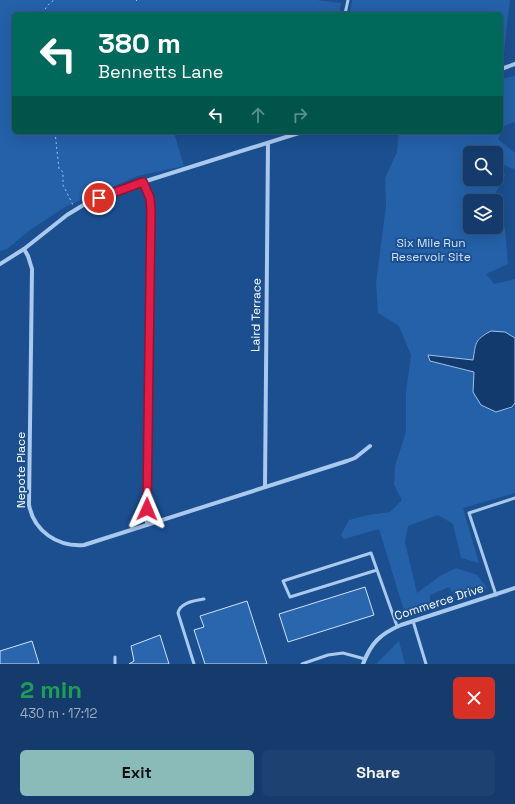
<!DOCTYPE html>
<meta charset="utf-8">
<style>
body{margin:0;font-family:"Space Grotesk",sans-serif;background:#1d4271;color:#f1f3f6;height:100vh;display:flex;flex-direction:column;font-size:15px;white-space:nowrap}
*{box-sizing:border-box;margin:0}
p{font-size:13px;color:#9dadc1}
.icon{flex:none;width:22px;height:22px;fill:none;stroke:currentColor;stroke-width:2;stroke-linecap:round;stroke-linejoin:round}
.map{position:relative;height:664px;overflow:hidden}
.drawer{display:flex;flex-direction:column;background:#143b6b;flex:1}
.drawer>*{flex:none}
.banner{position:absolute;left:12px;top:12px;width:491px;height:122px;border-radius:6px;box-shadow:0 4px 16px #0002,0 0 0 1px #33557e;background:#00695c;color:#fff;overflow:hidden}
.buttons{position:absolute;left:463px;top:146px;display:grid;gap:8px}
.buttons a{display:grid;place-items:center;width:40px;height:40px;border-radius:6px;background:#143b6b;box-shadow:0 4px 16px #0002,0 0 0 1px #33557e;font-size:20px}
.pin{position:absolute;display:grid;place-items:center;width:34px;height:34px;color:#fff;margin:-17px;border:2px solid #fff;border-radius:50%;box-shadow:0 1px 4px #0007}
.me{position:absolute;width:44px;margin:-22px;rotate:1deg;stroke-linejoin:round;filter:drop-shadow(0 0 3px #0008)}
.turn{display:flex;align-items:center;gap:14px;height:84px;padding:0 20px;font-size:18px}
.turn .icon{width:52px;height:52px;stroke-width:2.5}
.turn b{display:block;font-size:28px;line-height:34px}
.lanes{display:flex;align-items:center;height:38px;padding:0 20px;background:#0003;justify-content:center;gap:20px;direction:ltr}
.lanes .off{opacity:.35}
.round{display:grid;place-items:center;flex:none;width:42px;height:42px;border-radius:6px;background:#1d4271}
.headline{display:flex;align-items:center;justify-content:space-between;height:68px;padding:0 20px}
h1{font-size:24px;font-weight:700;line-height:30px;color:#1e9e55}
.primary-button{display:flex;gap:8px;margin-top:auto;padding:8px 20px}
.primary-button a{flex:1;height:46px;border-radius:6px;background:#8bbbb9;color:#111;font-size:16px;font-weight:700;line-height:46px;text-align:center}
.primary-button a+a{background:#1d4271;color:#f1f3f6}
.map>svg:first-child{display:block}
.green{fill:#2461a8;fill-rule:evenodd}
.water{fill:#123a6d;stroke:#9cc4f0}
.building{fill:#2a66ad;stroke:#cfe3fa}
.lines{fill:none;stroke-linecap:round;stroke-linejoin:round}
.path{stroke:#a9c9ee;stroke-width:1;stroke-dasharray:2 3;stroke-linecap:butt}
.service{stroke:#a9c9ee;stroke-width:3}
.minor{stroke:#a9c9ee;stroke-width:4}
.route-casing{stroke:#92132f;stroke-width:10}
.route{stroke:#e11d48;stroke-width:7}
.labels{text-anchor:middle;dominant-baseline:central;stroke-width:4;stroke-linejoin:round;paint-order:stroke}
.park-label{font-size:12px;fill:#cfe3fa;stroke:#1b4f8f}
.street-label{font-size:12px;fill:#fff;stroke:#1b4f8f}
</style>
<div class="map">
<svg width="515" height="664" viewBox="0 0 515 664">
<rect width="100%" height="100%" fill="#1b4f8f"/>
<!-- green -->
<g class="green">
<polygon points="0,0 317,0 341,3 339,14 14,14 14,132 176,132 175,136 184,166 138,176 65,207 30,230 7,249 0,251"/>
<polygon points="352,0 510,0 501,79 515,76 515,122 504,126 501,132 501,14 350,14"/>
<path d="M399,132h102l-3,7 17,14v17l-19,-9 9,14 -9,17 9,37 3,35 -22,10 8,10 21,-5v59c-13,-8 -32,-12 -39,6 -2,5 -2,11 -3,16l-45,-5 2,6 44,11 -1,20 23,20 19,-4v85l-52,15 16,55 -18,-5 -8,-34 -15,-9 -30,11 -3,16 12,51 23,-17 16,-8 21,7 10,13 -31,10 -7,-11 -19,8v11l-25,8 -26,-85 -35,10 -3,-4 8,-15 19,-5 22,-3 12,-12 -8,-15 1,-19 11,-34v-41l5,-36 -12,-29 -21,-13 -2,-30 10,-77 -1,-28 12,-26zM470,153h26v26h-26zM470,201h26v26h-26z"/>
<polygon points="399,641 405,664 376,664"/>
</g>
<!-- water -->
<path class="water" d="M491,331l14,1 10,6v65l-3,4 -16,5 -15,-7 -8,-13 1,-20 -44,-11 -2,-6 45,5c3,-17 1,-20 18,-29z"/>
<!-- building -->
<g class="building">
<polygon points="365,587 374,615 288,642 279,614"/>
<polygon points="247,601 267,664 205,664 194,630 204,627 200,616"/>
<polygon points="160,635 169,664 129,664 134,661 131,646"/>
<polygon points="32,641 39,664 0,664 0,651"/>
</g>
<g class="lines">
<!-- path -->
<g class="path">
<polyline points="136,0 137,1"/>
<polyline points="46,14 45,9 50,3 54,0"/>
<polyline points="55,132 59,169 63,172 63,185 73,205"/>
</g>
<!-- service -->
<g class="service">
<polyline points="345,14 348,0"/>
<polyline points="377,570 290,597 283,581 371,553 397,626"/>
<polyline points="496,595 469,513 515,498"/>
<polyline points="413,621 426,664"/>
<polyline points="115,657 115,664"/>
<path d="M194,664l-16,-51c2,-11 17,-12 26,-14"/>
<polyline points="302,664 328,655 343,653 365,659"/>
</g>
<!-- minor -->
<g class="minor">
<polyline points="501,69 515,64"/>
<polyline points="143,182 149,197 151,210 147,525"/>
<path d="M24,249l4,7 4,13 -3,236c5,26 28,42 55,40l263,-84 8,-3 15,-12"/>
<polyline points="0,264 24,249 67,215 85,204 99,198 143,182 302,132"/>
<polyline points="265,487 268,143"/>
<path d="M363,664c8,-21 17,-30 38,-39l114,-37"/>
</g>
</g>
<g class="lines">
<defs>
<polyline id="route" points="99,198 143,182 150,198 151,210 147,509"/>
</defs>
<!-- route casing -->
<use href="#route" class="route-casing"/>
<!-- route -->
<use href="#route" class="route"/>
</g>
<g class="labels">
<!-- park labels -->
<g class="park-label">
<text x="431" y="243">Six Mile Run<tspan x="431" dy="14">Reservoir Site</tspan></text>
</g>
<!-- street labels -->
<g class="street-label">
<text transform="translate(256 315) rotate(-89)">Laird Terrace</text>
<text transform="translate(21 470) rotate(-90)">Nepote Place</text>
<text transform="translate(439 602) rotate(-18)">Commerce Drive</text>
</g>
</g>
</svg>
<div class="buttons">
<a><svg class="icon" aria-label="search" viewBox="0 0 24 24"><circle cx="10" cy="10" r="6"/><path d="M15 15l6 6"/></svg></a>
<a><svg class="icon" aria-label="layers" viewBox="0 0 24 24"><path d="M12 4l9 5-9 5-9-5zM3 14l9 5 9-5"/></svg></a>
</div>
<div class="pin" style="left:99px;top:198px;background:#d93025"><svg class="icon" aria-label="arrive" viewBox="0 0 24 24"><path d="M6 21V4h12l-3 4 3 4H6"/></svg></div>
<svg class="me" style="left:147px;top:509px" viewBox="-20 -20 40 40"><path d="M0-17L14 15 0 8-14 15z" fill="#e11d48" stroke="#fff" stroke-width="4"/></svg>
<div class="banner">
<div class="turn"><svg class="icon" aria-label="left" viewBox="0 0 24 24"><path d="M17 20v-9H6M10 6l-5 5 5 5"/></svg><div><b>380 m</b>Bennetts Lane</div></div>
<div class="lanes"><svg class="icon" aria-label="left" viewBox="0 0 24 24"><path d="M17 20v-9H6M10 6l-5 5 5 5"/></svg><svg class="icon off" aria-label="ahead" viewBox="0 0 24 24"><path d="M12 20V5M6 11l6-6 6 6"/></svg><svg class="icon off" aria-label="right" viewBox="0 0 24 24"><path d="M7 20v-9h11M14 6l5 5-5 5"/></svg></div>
</div>
</div>
<section class="drawer">
<div class="headline"><div><h1>2 min</h1><p>430 m · 17:12</p></div><a class="round" style="background:#d93025;color:#fff"><svg class="icon" aria-label="close" viewBox="0 0 24 24"><path d="M6 6l12 12M18 6L6 18"/></svg></a></div>
<div class="primary-button"><a>Exit</a><a>Share</a></div>
</section>
